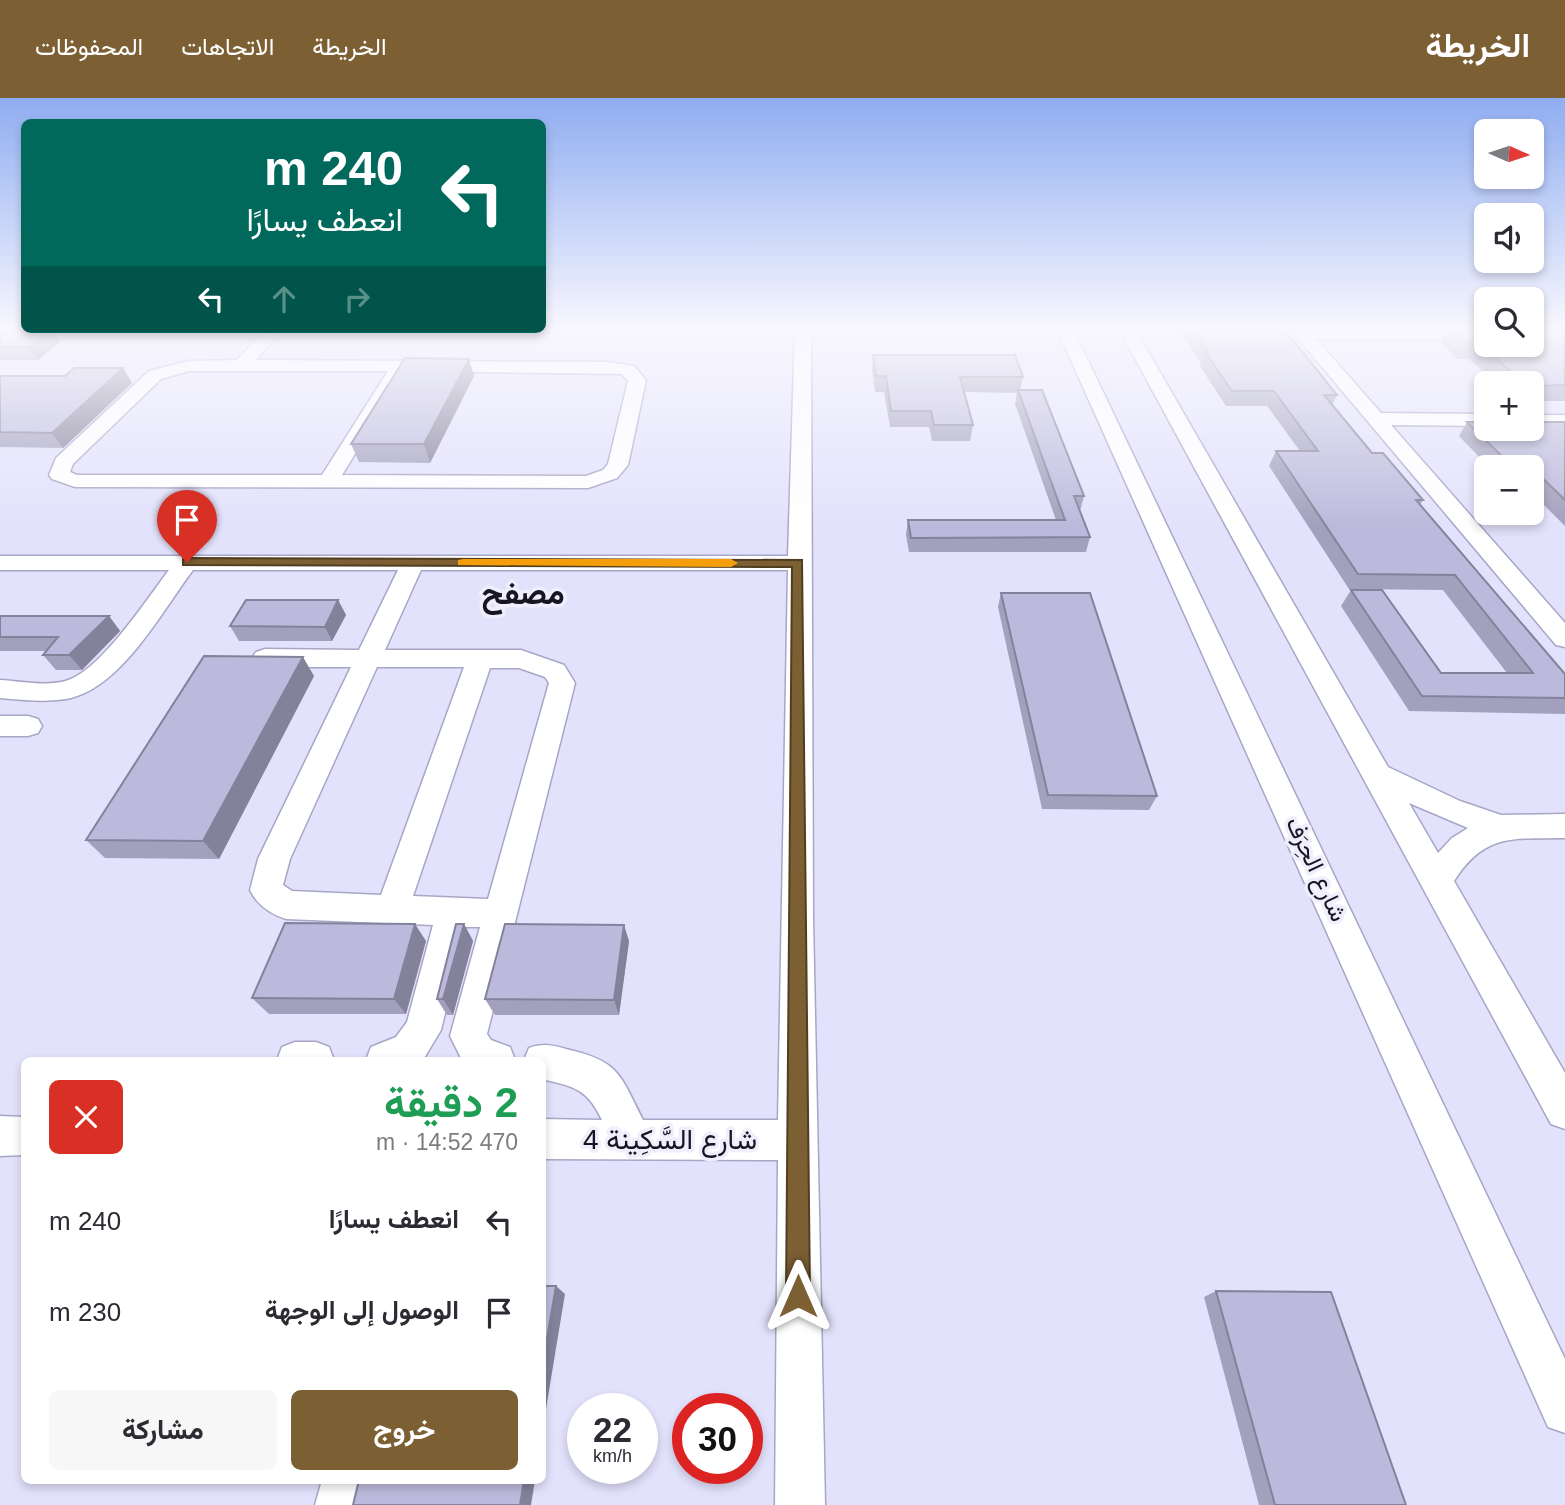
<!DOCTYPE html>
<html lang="ar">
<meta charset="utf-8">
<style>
body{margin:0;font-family:Arial,Vazirmatn,sans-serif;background:#f7f7f7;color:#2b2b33;direction:rtl;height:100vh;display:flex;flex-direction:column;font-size:26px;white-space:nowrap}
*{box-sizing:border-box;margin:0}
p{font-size:23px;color:#7c7c81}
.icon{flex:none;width:38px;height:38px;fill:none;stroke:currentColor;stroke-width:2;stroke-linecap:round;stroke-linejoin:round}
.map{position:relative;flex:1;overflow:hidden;direction:ltr}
.panel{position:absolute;left:21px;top:959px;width:525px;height:427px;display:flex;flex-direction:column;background:#fff;border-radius:10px;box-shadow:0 4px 10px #0003;direction:rtl}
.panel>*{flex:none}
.banner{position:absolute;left:21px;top:21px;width:525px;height:214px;border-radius:10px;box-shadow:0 4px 10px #0003;direction:rtl;background:#00695c;color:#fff;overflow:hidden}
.needle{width:46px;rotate:93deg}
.fabs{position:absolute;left:1474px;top:21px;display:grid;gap:14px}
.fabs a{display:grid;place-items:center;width:70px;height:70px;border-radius:10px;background:#fff;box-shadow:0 4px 10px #0003;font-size:35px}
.speed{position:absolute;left:567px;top:1295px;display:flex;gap:14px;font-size:35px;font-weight:700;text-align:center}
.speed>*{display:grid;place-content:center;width:91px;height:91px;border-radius:50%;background:#fff;box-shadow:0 4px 10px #0003;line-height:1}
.speed small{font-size:18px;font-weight:400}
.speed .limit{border:10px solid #d22;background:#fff;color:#111}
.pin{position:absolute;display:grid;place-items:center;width:60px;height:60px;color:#fff;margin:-72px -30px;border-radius:50% 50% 50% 0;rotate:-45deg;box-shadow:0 0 7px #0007}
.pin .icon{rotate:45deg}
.me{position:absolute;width:77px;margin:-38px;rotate:0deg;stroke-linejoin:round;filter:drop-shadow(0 0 5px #0008)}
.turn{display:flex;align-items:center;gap:24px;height:147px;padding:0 28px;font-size:32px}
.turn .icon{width:91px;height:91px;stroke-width:2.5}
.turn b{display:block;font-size:49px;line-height:60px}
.lanes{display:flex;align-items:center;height:66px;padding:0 28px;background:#0003;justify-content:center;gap:35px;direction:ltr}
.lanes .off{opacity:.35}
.round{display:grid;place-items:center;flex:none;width:74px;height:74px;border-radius:10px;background:#f7f7f7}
.head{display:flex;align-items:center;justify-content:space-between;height:119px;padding:0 28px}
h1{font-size:42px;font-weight:700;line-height:52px;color:#1e9e55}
.button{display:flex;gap:14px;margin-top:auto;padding:14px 28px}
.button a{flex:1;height:80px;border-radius:10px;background:#7c5f33;color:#fff;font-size:28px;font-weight:700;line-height:80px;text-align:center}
.button a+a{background:#f7f7f7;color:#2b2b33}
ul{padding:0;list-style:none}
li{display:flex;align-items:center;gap:21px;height:91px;padding:0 28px}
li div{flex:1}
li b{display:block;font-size:26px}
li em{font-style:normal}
header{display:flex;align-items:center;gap:42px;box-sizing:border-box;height:98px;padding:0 35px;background:#7c5f33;color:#fff}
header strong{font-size:33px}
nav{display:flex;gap:38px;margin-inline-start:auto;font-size:24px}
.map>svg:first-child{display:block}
.built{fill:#e3e2fc;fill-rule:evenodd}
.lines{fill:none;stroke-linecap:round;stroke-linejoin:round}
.minor-casing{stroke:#a7a6c7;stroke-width:3}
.minor{fill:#fff;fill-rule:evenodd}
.wall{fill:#a2a0bd}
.shaded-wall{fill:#84829a}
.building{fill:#bcbadc;stroke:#84829a;stroke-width:2}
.route{fill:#7c5f33;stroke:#513e21;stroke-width:2}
.slow{fill:#f59e0b}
.labels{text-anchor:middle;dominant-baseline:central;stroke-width:7;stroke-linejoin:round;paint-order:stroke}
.street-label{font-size:24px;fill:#161521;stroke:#efeefd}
.near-street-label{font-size:28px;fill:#161521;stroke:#efeefd}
.district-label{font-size:32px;font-weight:bold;fill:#161521;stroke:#efeefd}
</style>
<header>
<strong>الخريطة</strong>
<nav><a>الخريطة</a><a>الاتجاهات</a><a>المحفوظات</a></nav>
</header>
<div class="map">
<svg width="1565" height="1407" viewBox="0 0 1565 1407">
<rect width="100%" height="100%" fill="#efeefd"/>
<!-- built -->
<path class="built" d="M0,231h1486v16h45v-16h34v1176h-1565zM1486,285h45v46h-45zM1486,369h45v46h-45zM24,962h518v420h-518zM583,1311h59v59h-59zM688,1311h59v59h-59z"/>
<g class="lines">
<defs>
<g id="minor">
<path d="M266,231h17l-27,31 351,2 27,4 12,14 -18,85 -11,13 -29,10 -513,-1 -23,-8 -3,-4 7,-17 93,-87 40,-10 48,-1zM189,273h199l-66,104h-245l-7,-3 3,-8 88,-85zM406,273l216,3 6,7 -20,83 -5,6 -17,6 -244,-1z"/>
<path d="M795,231h16l2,588 12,588h-50l3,-345 -236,-1v-40l60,1c-15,-32 -28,-33 -60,-41v-19h-18l5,-12c14,-5 23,-3 37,1 53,12 54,25 77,71h135l10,-550h-367l-36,80h136l43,15 11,18 -88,351 4,6 19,7 5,13h-53l-12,-24 30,-109h-14l-25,103 -18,30h-57l5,-13 25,-10 11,-15 26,-97 -147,-6c-15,-5 -29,-14 -36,-29l8,-31 93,-192h-86l-9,-3 -4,-6 4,-6 9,-3 94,1 39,-80h-205c-31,41 -70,115 -122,128 -23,5 -47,2 -71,0v-18c21,1 50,8 71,-1 33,-14 76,-80 98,-109h-169v-14h788zM377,569h87l-83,228 -89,-4 -9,-6 7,-26zM490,570h29l26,9 4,6 -61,216 -75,-3z"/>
<polygon points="1057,231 1073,231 1565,1261 1565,1335 1548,1329"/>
<path d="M1119,231h16l253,438 72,34 41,14 64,-1v24c-51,1 -80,-6 -111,43l111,192v56l-14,-5zM1409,705l59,25 -16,10 -14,15z"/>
<polygon points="1290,231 1486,232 1486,242 1316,241 1381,315 1486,316 1486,328 1391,327 1565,525 1565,549 1556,547"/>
<rect x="1531" y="317" width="34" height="12"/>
<polygon points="0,618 28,618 38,621 42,628 38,635 28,638 0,638"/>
<polygon points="295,944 316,944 329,949 334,962 277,962 282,949"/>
<polygon points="0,1018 24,1019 24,1057 0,1058"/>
<polygon points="322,1382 371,1382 365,1407 315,1407"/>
</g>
</defs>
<!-- minor casing -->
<use href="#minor" class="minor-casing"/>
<!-- minor -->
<use href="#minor" class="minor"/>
</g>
<!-- wall -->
<g class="wall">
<polygon points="0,231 52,231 60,244 38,262 0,262"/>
<polygon points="1180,231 1284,231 1337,297 1332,307 1372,355 1423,402 1420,407 1565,576 1565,616 1409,613 1341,508 1351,492 1441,575 1507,575 1443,492 1349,491 1269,368 1276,353 1300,353 1267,308 1226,308 1200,268 1201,265 1179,232"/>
<polygon points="1448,231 1565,231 1565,303 1531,303 1531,285 1496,285 1469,261 1458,261 1440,244"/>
<polygon points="873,257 1023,279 1020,292 1084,398 1080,413 1090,439 1086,454 909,454 906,437 908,422 1056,422 1015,306 1017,295 964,294 973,327 970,343 932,343 929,329 890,329 884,294 875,294 872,272"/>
<polygon points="123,270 132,285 63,350 0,349 0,278 65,278"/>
<polygon points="474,278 430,365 359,364 351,346"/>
<polygon points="1467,324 1565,324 1565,428 1531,394 1531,369 1489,369 1459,338"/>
<polygon points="1001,495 1157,698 1149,712 1042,711 998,509"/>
<polygon points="338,502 346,517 332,543 239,543 230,528"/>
<polygon points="0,518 109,518 120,533 82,572 56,572 43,557 47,553 0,553"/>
<polygon points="314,578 219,761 105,760 86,742"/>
<polygon points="464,826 473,843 453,917 447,917 437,901"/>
<polygon points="426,843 406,916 269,916 252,900"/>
<polygon points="629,843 619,917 495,917 485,901"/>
<polygon points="1216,1193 1406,1407 1259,1407 1204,1199"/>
</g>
<!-- shaded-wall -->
<g class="shaded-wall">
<polygon points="52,231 60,244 38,262 29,249"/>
<polygon points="469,261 474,278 430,365 424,346"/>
<polygon points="123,270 132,285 63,350 52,335"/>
<polygon points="338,502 346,517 332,543 325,529"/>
<polygon points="109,518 120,533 82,572 69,557"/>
<polygon points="303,559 314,578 219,761 203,743"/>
<polygon points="415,826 426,843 406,916 394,901"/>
<polygon points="464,826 473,843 453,917 443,901"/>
<polygon points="624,827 629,843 619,917 614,902"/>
<polygon points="556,1188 565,1196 542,1335 542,1270"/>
<polygon points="524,1382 535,1382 531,1407 520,1407"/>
</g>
<!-- building -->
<g class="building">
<polygon points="0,231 52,231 29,249 0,249"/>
<polygon points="1192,231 1284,231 1337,297 1324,297 1372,355 1383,355 1423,402 1416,402 1565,576 1565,600 1422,598 1351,492 1382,492 1441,575 1533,575 1455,477 1358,476 1276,353 1318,353 1274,293 1232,293 1205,254 1209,254"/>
<polygon points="1450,231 1486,231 1486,247 1531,247 1531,231 1564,231 1565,287 1531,288 1531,285 1524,285 1478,245 1467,245"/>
<polygon points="873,257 1015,257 1023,279 960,279 973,327 934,327 931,313 891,313 886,278 876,278"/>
<polygon points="405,260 469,261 424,346 351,346"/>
<polygon points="74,270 123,270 52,335 0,334 0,278 65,278"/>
<polygon points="1018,292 1042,292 1084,398 1074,398 1090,439 911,440 908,422 1065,422"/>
<polygon points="1467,324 1486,324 1486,331 1531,331 1531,324 1565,324 1565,402 1533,371 1531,371 1531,369 1513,369"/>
<polygon points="1001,495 1090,495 1157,698 1048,697"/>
<polygon points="246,502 338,502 325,529 230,528"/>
<polygon points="0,518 109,518 69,557 43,557 58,539 0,539"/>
<polygon points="204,558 303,559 203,743 86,742"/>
<polygon points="285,825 415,826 394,901 252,900"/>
<polygon points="456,826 464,826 443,901 437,901"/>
<polygon points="505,826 624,827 614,902 485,901"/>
<polygon points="542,1188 556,1188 542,1270"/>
<polygon points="1216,1193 1331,1194 1406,1407 1275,1407"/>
<polygon points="359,1382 524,1382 520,1407 353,1407"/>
</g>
<!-- sky -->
<linearGradient id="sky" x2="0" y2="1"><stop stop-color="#8fadf1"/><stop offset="0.54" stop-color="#f8f7fe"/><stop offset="1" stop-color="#f8f7fe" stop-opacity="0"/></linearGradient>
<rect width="1565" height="428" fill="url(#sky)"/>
<!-- route -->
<polygon class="route" points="187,460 802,462 810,1198 806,1207 798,1210 790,1207 786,1198 792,469 183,467 183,461"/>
<!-- slow -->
<polygon class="slow" points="463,461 731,461 738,465 731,469 458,467 458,462"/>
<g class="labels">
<!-- street labels -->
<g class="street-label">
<text transform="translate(1317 771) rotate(65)">شارع الحِرَف</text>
</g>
<!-- near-street labels -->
<g class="near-street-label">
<text x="670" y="1041">شارع السَّكِينة 4</text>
</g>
<!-- district labels -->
<g class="district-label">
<text x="523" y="495">مصفح</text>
</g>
</g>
</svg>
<div class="fabs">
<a><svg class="needle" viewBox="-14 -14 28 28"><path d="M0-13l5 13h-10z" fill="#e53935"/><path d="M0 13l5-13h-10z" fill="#7c7c81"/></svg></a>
<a><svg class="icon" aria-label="sound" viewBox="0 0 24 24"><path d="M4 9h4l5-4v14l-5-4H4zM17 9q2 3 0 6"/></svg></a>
<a><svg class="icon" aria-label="search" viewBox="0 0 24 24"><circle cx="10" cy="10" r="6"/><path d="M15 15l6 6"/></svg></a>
<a>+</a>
<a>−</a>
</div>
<div class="speed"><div>22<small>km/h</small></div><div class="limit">30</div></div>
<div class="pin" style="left:187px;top:464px;background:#d93025"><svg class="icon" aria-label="arrive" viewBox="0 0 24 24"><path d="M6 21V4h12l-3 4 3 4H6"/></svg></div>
<svg class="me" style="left:798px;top:1198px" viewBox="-20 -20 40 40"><path d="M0-17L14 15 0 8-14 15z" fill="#7c5f33" stroke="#fff" stroke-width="4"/></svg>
<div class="banner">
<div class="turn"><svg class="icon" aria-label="left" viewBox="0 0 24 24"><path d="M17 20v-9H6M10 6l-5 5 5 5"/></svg><div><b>240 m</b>انعطف يسارًا</div></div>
<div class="lanes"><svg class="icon" aria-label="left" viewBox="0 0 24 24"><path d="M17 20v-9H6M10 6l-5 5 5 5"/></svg><svg class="icon off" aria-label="ahead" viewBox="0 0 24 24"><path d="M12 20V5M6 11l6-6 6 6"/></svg><svg class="icon off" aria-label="right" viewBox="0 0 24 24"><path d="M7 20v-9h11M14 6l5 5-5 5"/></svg></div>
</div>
<section class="panel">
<div class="head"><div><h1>2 دقيقة</h1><p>470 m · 14:52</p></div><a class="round" style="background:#d93025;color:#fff"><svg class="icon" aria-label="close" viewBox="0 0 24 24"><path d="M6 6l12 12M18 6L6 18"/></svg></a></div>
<ul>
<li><svg class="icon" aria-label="left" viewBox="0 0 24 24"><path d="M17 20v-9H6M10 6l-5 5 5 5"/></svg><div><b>انعطف يسارًا</b></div><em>240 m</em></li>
<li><svg class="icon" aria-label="arrive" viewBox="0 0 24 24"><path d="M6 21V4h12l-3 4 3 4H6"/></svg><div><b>الوصول إلى الوجهة</b></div><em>230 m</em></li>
</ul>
<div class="button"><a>خروج</a><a>مشاركة</a></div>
</section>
</div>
